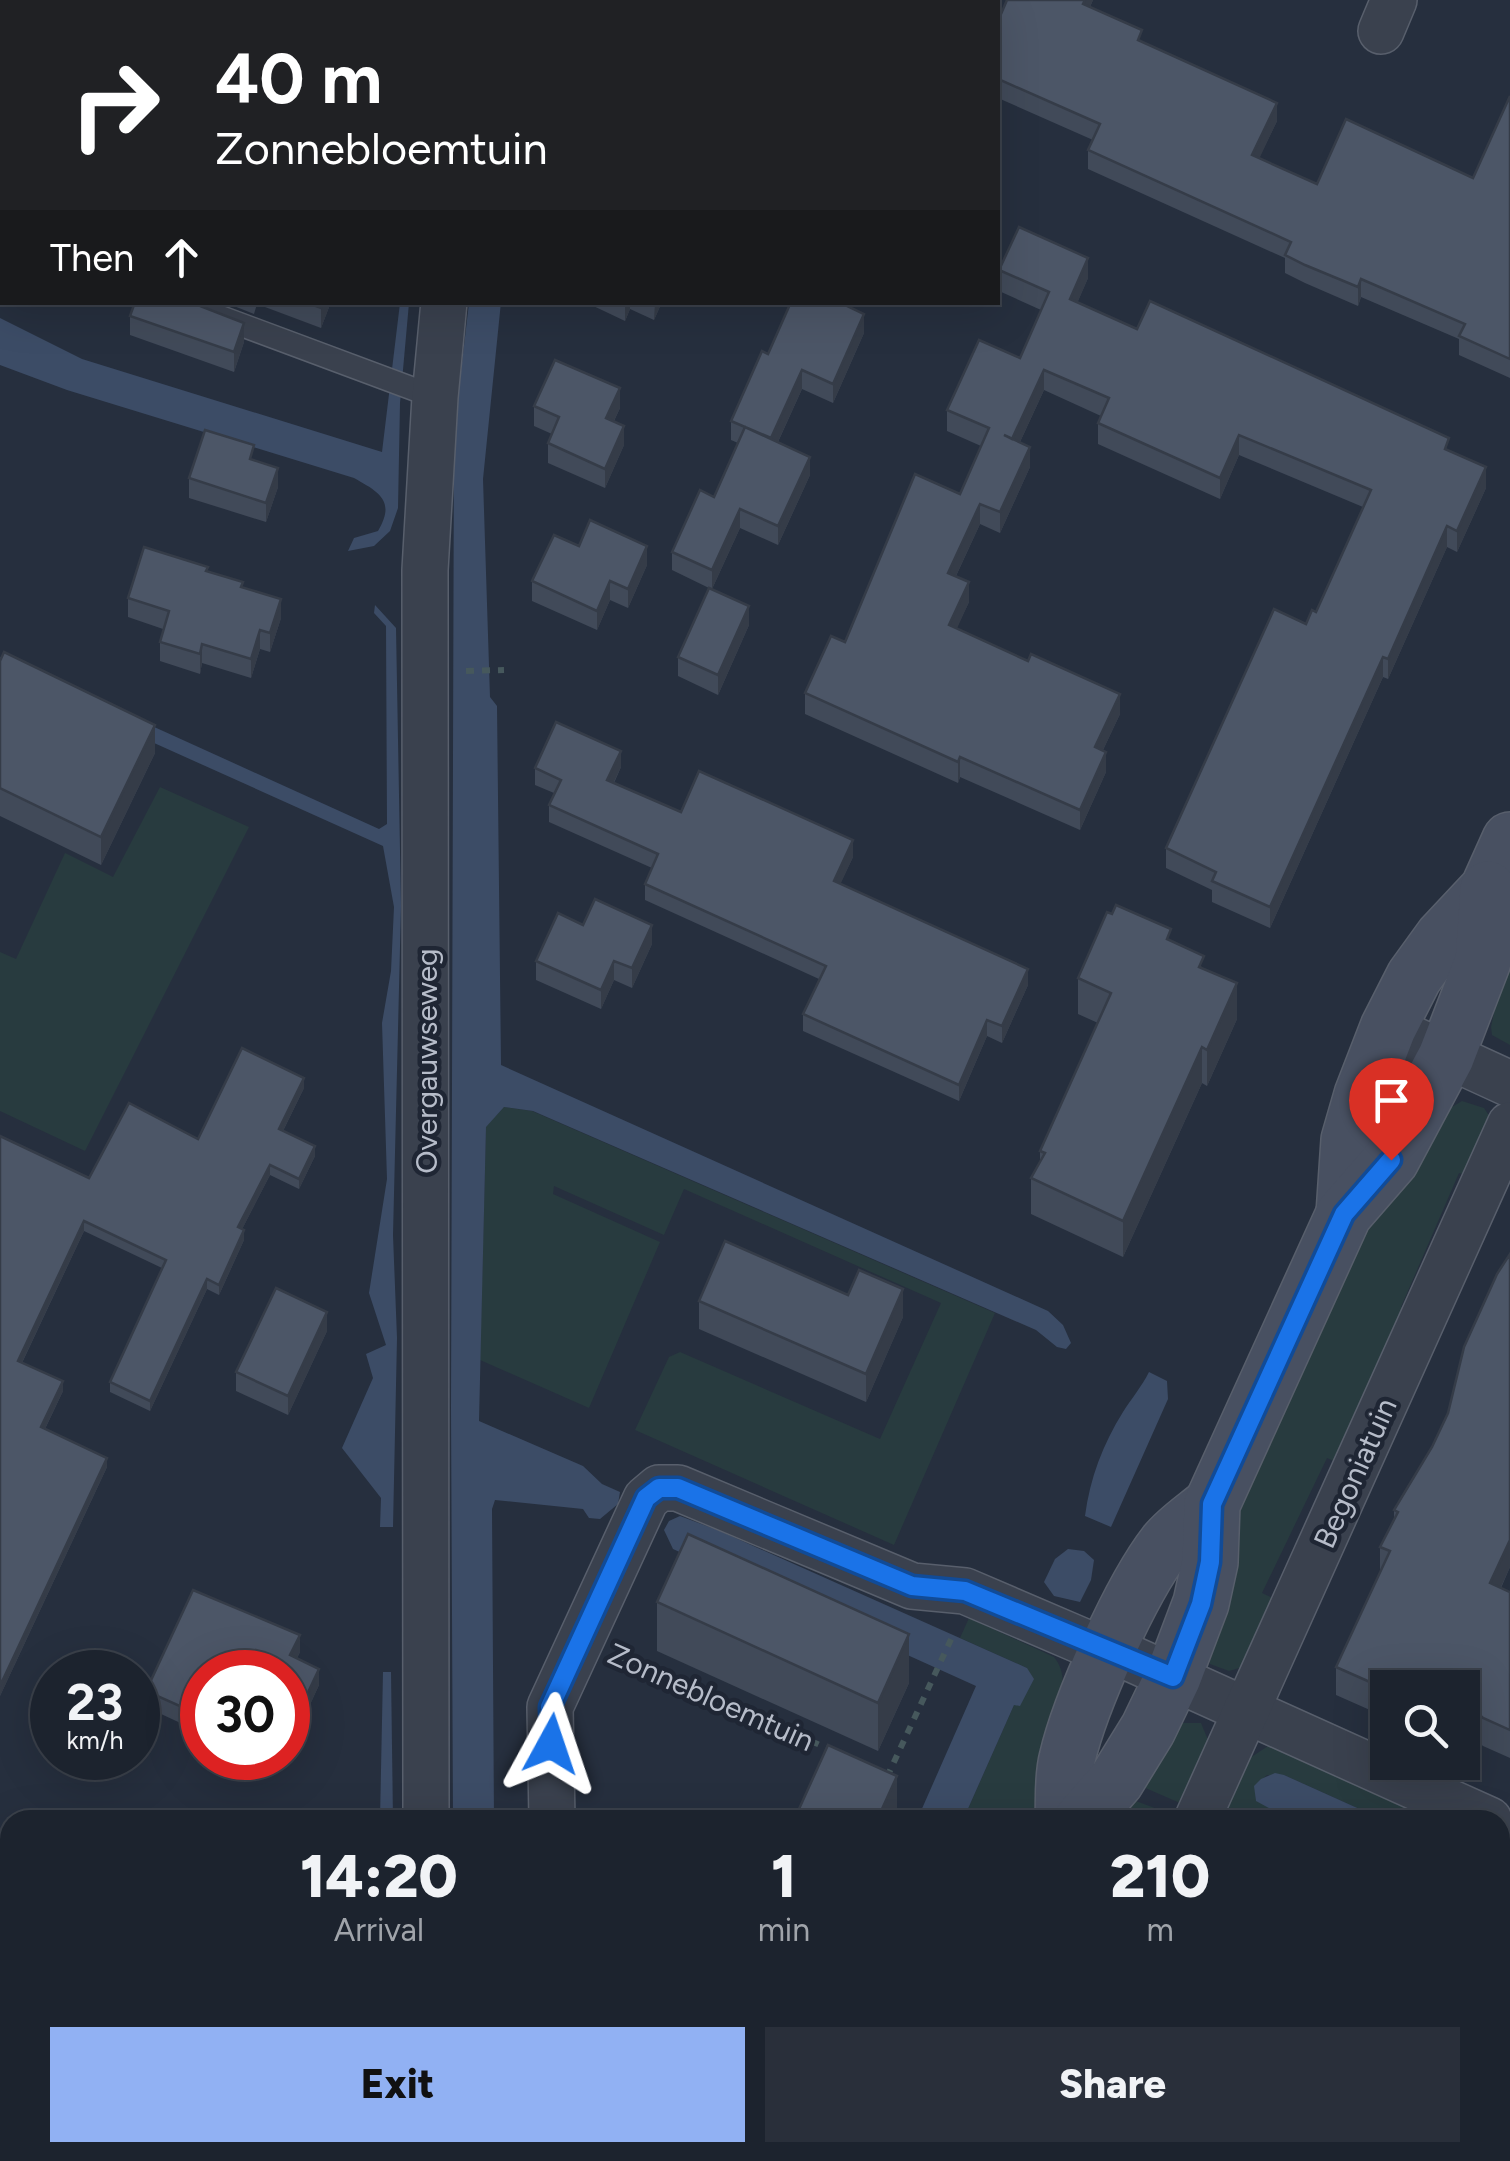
<!DOCTYPE html>
<style>
body{margin:0;font-family:Figtree,sans-serif;background:#292f3a;color:#f1f3f6;height:100vh;display:flex;flex-direction:column;font-size:38px;white-space:nowrap}
*{box-sizing:border-box;margin:0}
p{font-size:32px;color:#a0a4aa}
.icon{flex:none;width:55px;height:55px;fill:none;stroke:currentColor;stroke-width:2;stroke-linecap:round;stroke-linejoin:round}
.map{position:relative;flex:1;overflow:hidden}
.side{position:absolute;left:0px;top:1810px;width:1510px;height:352px;display:flex;flex-direction:column;background:#1c232e;border-radius:30px 30px 0 0;box-shadow:0 10px 40px #0002,0 0 0 2px #3a404a}
.side>*{flex:none}
.guide{position:absolute;left:0px;top:0px;width:1000px;height:305px;box-shadow:0 10px 40px #0002,0 0 0 2px #3a404a;background:#202124;color:#fff;overflow:hidden}
.tools{position:absolute;left:1370px;top:1670px;display:grid;gap:20px}
.tools a{display:grid;place-items:center;width:110px;height:110px;border-radius:0px;background:#1c232e;box-shadow:0 10px 40px #0002,0 0 0 2px #3a404a;font-size:50px}
.speed{position:absolute;left:30px;top:1650px;display:flex;gap:20px;font-size:50px;font-weight:700;text-align:center}
.speed>*{display:grid;place-content:center;width:130px;height:130px;border-radius:50%;background:#1c232e;box-shadow:0 10px 40px #0002,0 0 0 2px #3a404a;line-height:1}
.speed small{font-size:25px;font-weight:400}
.speed .limit{border:15px solid #d22;background:#fff;color:#111}
.pin{position:absolute;display:grid;place-items:center;width:85px;height:85px;color:#fff;margin:-102px -42px;border-radius:50% 50% 50% 0;rotate:-45deg;box-shadow:0 0 10px #0007}
.pin .icon{rotate:45deg}
.me{position:absolute;width:110px;margin:-55px;rotate:5deg;stroke-linejoin:round;filter:drop-shadow(0 0 8px #0008)}
.turn{display:flex;align-items:center;gap:35px;height:210px;padding:0 50px;font-size:45px}
.turn .icon{width:130px;height:130px;stroke-width:2.5}
.turn b{display:block;font-size:70px;line-height:85px}
.then{display:flex;align-items:center;height:95px;padding:0 50px;background:#0003;gap:20px;font-size:38px}
.eta{display:flex;justify-content:space-evenly;align-items:center;height:170px;text-align:center}
.eta b{font-size:60px;font-weight:800;line-height:70px}
.action{display:flex;gap:20px;margin-top:auto;padding:20px 50px}
.action a{flex:1;height:115px;border-radius:0px;background:#91b1f3;color:#111;font-size:40px;font-weight:800;line-height:115px;text-align:center}
.action a+a{background:#292f3a;color:#f1f3f6}
.map>svg:first-child{display:block}
.green{fill:#283b3f}
.water{fill:#3c4c66}
.lines{fill:none;stroke-linecap:round;stroke-linejoin:round}
.lane-casing{stroke:#585f6c;stroke-width:25}
.street-casing{stroke:#585f6c;stroke-width:48}
.secondary-casing{stroke:#585f6c;stroke-width:58}
.path{stroke:#46585c;stroke-width:6;stroke-dasharray:8 8;stroke-linecap:butt}
.lane{stroke:#3a414e;stroke-width:22}
.street{stroke:#3a414e;stroke-width:45}
.secondary{stroke:#485061;stroke-width:55}
.wall{fill:#414a59}
.shaded-wall{fill:#353c48}
.building{fill:#4c5667;stroke:#353c48;stroke-width:2.5}
.route-casing{stroke:#114b97;stroke-width:25}
.route{stroke:#1a73e8;stroke-width:18}
.labels{text-anchor:middle;dominant-baseline:central;stroke-width:9;stroke-linejoin:round;paint-order:stroke}
.street-label{font-size:30px;fill:#b6bcc9;stroke:#1f2634}
</style>
<div class="map">
<svg width="1510" height="2161" viewBox="0 0 1510 2161">
<rect width="100%" height="100%" fill="#262f3e"/>
<!-- green -->
<g class="green">
<polygon points="160,787 249,827 85,1151 0,1111 0,952 16,959 65,853 113,877"/>
<polygon points="1510,933 1510,1045 1492,1035 1491,1027"/>
<polygon points="1462,1101 1484,1108 1492,1120 1475,1178 1459,1173 1401,1307 1419,1315 1345,1466 1327,1458 1262,1593 1281,1602 1246,1666 1229,1671 1210,1664 1206,1643 1239,1512 1365,1231 1447,1110"/>
<polygon points="504,1107 532,1111 995,1313 894,1545 635,1430 669,1357 680,1352 880,1439 941,1303 684,1189 664,1235 554,1186 553,1194 660,1242 589,1408 480,1360 486,1126"/>
<path d="M969,1618l85,39c25,31 -11,72 -16,106 -3,18 2,39 3,57h-78l51,-115 13,-37 -67,-30z"/>
<polygon points="1179,1723 1201,1723 1213,1752 1189,1807 1134,1783"/>
<polygon points="1268,1746 1290,1748 1450,1820 1384,1820 1284,1775 1267,1775 1255,1786 1256,1800 1291,1820 1218,1820 1247,1760"/>
<polygon points="1128,1798 1184,1819 1184,1820 1107,1820"/>
<polygon points="1510,1854 1510,1950 1500,1945 1500,1866 1505,1855"/>
<polygon points="0,2131 10,2135 10,2152 47,2153 65,2161 0,2160"/>
<polygon points="559,2153 664,2153 661,2161 560,2161"/>
</g>
<!-- water -->
<g class="water">
<polygon points="501,302 483,479 490,697 497,706 501,1065 1048,1311 1063,1325 1071,1343 1066,1349 1057,1347 1036,1330 533,1111 504,1107 486,1127 479,1421 583,1466 602,1484 620,1492 618,1504 600,1519 589,1518 583,1509 495,1500 492,1509 494,1820 453,1820 451,1409 454,431 469,303"/>
<path d="M400,303h9l-9,100 -2,105 -8,23 -16,15 -26,5 6,-13 24,-7c18,-30 1,-39 -24,-53l-287,-88 -67,-25v-47l82,41 300,93z"/>
<polygon points="375,605 396,628 401,906 393,1235 397,1338 393,1527 380,1527 381,1498 342,1448 373,1378 366,1354 386,1345 369,1293 387,1179 382,1023 391,971 394,907 383,846 103,720 0,669 0,657 379,829 387,824 386,626 374,613"/>
<path d="M1149,1372l18,9 1,18 -57,128 -26,-11c5,-38 18,-72 38,-104 9,-14 19,-26 26,-40z"/>
<polygon points="680,1516 720,1531 1027,1668 1034,1679 1020,1706 1014,1705 963,1820 917,1820 976,1686 673,1549 664,1530 669,1521"/>
<polygon points="1068,1549 1084,1551 1094,1560 1091,1580 1080,1602 1054,1596 1044,1582 1055,1559"/>
<polygon points="383,1672 391,1672 393,1820 380,1820"/>
<polygon points="1275,1773 1284,1775 1384,1820 1291,1820 1256,1801 1254,1786 1261,1779"/>
<polygon points="733,2153 758,2156 764,2153 813,2153 808,2161 661,2161 664,2153"/>
</g>
<g class="lines">
<defs>
<g id="lane">
<polyline points="0,236 2,237"/>
<polyline points="180,302 435,397"/>
</g>
<g id="street">
<polyline points="483,2 483,0"/>
<polyline points="1381,31 1394,0"/>
<polyline points="1388,1028 1510,1084"/>
<polyline points="426,1820 425,570 435,397 444,302"/>
<polyline points="552,1820 550,1707 646,1499 659,1488 678,1488 912,1586 965,1591 1084,1642 1110,1649 1489,1820"/>
<polyline points="1197,1820 1510,1125"/>
<polyline points="430,2152 430,2161"/>
<polyline points="545,2161 546,2152"/>
<polyline points="1040,2161 1044,2152"/>
<polyline points="1343,2161 1347,2152"/>
</g>
<g id="secondary">
<polyline points="1344,1214 1349,1140 1362,1095 1388,1028 1414,977 1443,937 1488,889 1510,840"/>
<path d="M1063,1820c1,-20 -1,-42 4,-61 13,-56 64,-170 99,-215 12,-15 31,-27 46,-40"/>
<polyline points="1082,1820 1116,1781 1148,1729 1173,1677 1201,1603 1210,1562 1212,1504 1344,1214 1391,1160 1446,1057 1483,961 1488,889"/>
<polyline points="901,2161 907,2152"/>
</g>
</defs>
<!-- lane casing -->
<use href="#lane" class="lane-casing"/>
<!-- street casing -->
<use href="#street" class="street-casing"/>
<!-- secondary casing -->
<use href="#secondary" class="secondary-casing"/>
<!-- path -->
<g class="path">
<polyline points="466,671 504,670"/>
<polyline points="621,1657 829,1749 828,1753"/>
<polyline points="887,1777 953,1635"/>
<polyline points="1500,1976 1508,1957"/>
<polyline points="1500,2126 1510,2131"/>
</g>
<!-- lane -->
<use href="#lane" class="lane"/>
<!-- street -->
<use href="#street" class="street"/>
<!-- secondary -->
<use href="#secondary" class="secondary"/>
</g>
<!-- wall -->
<g class="wall">
<polygon points="1007,0 1093,0 1090,7 1142,42 1277,121 1259,158 1317,184 1473,178 1510,96 1510,378 1459,355 1459,339 1361,297 1358,306 1305,283 1285,273 1285,258 1088,169 1088,150 1093,140 998,98 998,21"/>
<polygon points="0,102 2,103 2,180 0,179"/>
<polygon points="999,270 1088,278 1077,303 1137,329 1449,451 1486,488 1457,552 1447,547 1388,679 1383,677 1270,928 1212,902 1212,890 1166,868 1166,848 1306,624 1316,612 1363,507 1239,455 1220,499 1098,444 1098,423 1101,416 1044,390 1020,442 1030,467 1000,533 980,524 956,576 969,602 956,629 1120,714 1103,750 1106,772 1080,830 960,777 958,783 805,714 805,693 960,494 981,446 947,431 947,410 1020,358 1041,310 999,291"/>
<polygon points="224,302 331,302 321,328 257,304 254,314"/>
<polygon points="585,302 662,302 654,320 630,309 625,321"/>
<polygon points="130,316 244,342 234,372 130,335"/>
<polygon points="864,333 833,403 802,389 778,442 810,475 778,545 740,528 712,589 749,625 718,695 678,676 678,657 709,588 672,570 672,552 714,497 738,443 731,440 731,421 768,354"/>
<polygon points="534,406 620,408 614,421 624,445 605,488 548,463 548,443 552,434 534,426"/>
<polygon points="189,478 278,487 266,522 189,498"/>
<polygon points="579,546 647,565 628,608 610,600 597,630 532,601 532,581"/>
<polygon points="208,571 243,588 281,618 270,652 260,649 251,678 202,663 200,674 160,661 160,642 163,629 128,617 128,598"/>
<polygon points="0,661 155,753 101,865 0,816"/>
<polygon points="621,767 614,783 681,812 853,857 840,884 1028,985 1002,1043 987,1036 959,1101 803,1031 803,1014 819,979 645,900 645,884 652,868 549,822 549,805 554,793 535,785 535,768"/>
<polygon points="583,925 652,944 632,988 614,980 601,1009 536,980 536,961"/>
<polygon points="1171,941 1204,969 1237,1019 1207,1086 1202,1083 1123,1257 1031,1214 1031,1178 1040,1161 1040,1151 1098,1023 1078,1014 1078,978"/>
<polygon points="304,1088 283,1131 315,1156 299,1189 270,1175 242,1229 244,1240 219,1295 207,1289 150,1411 110,1392 110,1382 162,1268 84,1231 22,1363 63,1391 45,1429 107,1467 0,1696 0,1136 89,1178 198,1139"/>
<polygon points="1510,1254 1510,1567 1501,1588 1510,1592 1510,1758 1483,1746 1462,1726 1462,1688 1388,1688 1388,1718 1336,1695 1336,1667 1380,1573 1380,1547 1394,1520 1394,1510 1432,1447 1448,1413"/>
<polygon points="848,1295 903,1317 866,1402 699,1329 699,1301"/>
<polygon points="327,1331 288,1415 236,1391 236,1372"/>
<polygon points="193,1590 300,1635 300,1652 297,1658 319,1669 319,1685 288,1752 288,1672 202,1672 202,1733 146,1707 146,1691"/>
<polygon points="657,1602 909,1683 878,1751 657,1651"/>
<polygon points="256,1758 285,1758 280,1768"/>
<polygon points="1510,1993 1510,2126 1500,2121 1500,2015"/>
</g>
<!-- shaded-wall -->
<g class="shaded-wall">
<polygon points="1085,0 1093,0 1083,22 1083,4"/>
<polygon points="1277,103 1277,121 1252,174 1252,155"/>
<polygon points="1088,258 1088,278 1070,320 1070,299"/>
<polygon points="1361,279 1361,297 1358,306 1358,287"/>
<polygon points="324,302 331,302 321,328 321,308"/>
<polygon points="625,302 630,302 630,309 625,321"/>
<polygon points="655,302 662,302 654,320"/>
<polygon points="864,314 864,333 833,403 833,384"/>
<polygon points="244,323 244,342 234,372 234,352"/>
<polygon points="802,370 802,389 771,457 771,438"/>
<polygon points="1044,370 1044,390 1012,459 1012,439"/>
<polygon points="620,388 620,408 606,437 606,418"/>
<polygon points="624,426 624,445 605,488 605,469"/>
<polygon points="1239,435 1239,455 1220,499 1220,478"/>
<polygon points="1030,447 1030,467 1000,533 1000,512"/>
<polygon points="810,457 810,475 778,545 778,526"/>
<polygon points="1486,467 1486,488 1457,552 1457,531"/>
<polygon points="278,468 278,487 266,522 266,503"/>
<polygon points="980,504 980,524 948,593 948,573"/>
<polygon points="740,509 740,528 712,589 712,570"/>
<polygon points="1447,526 1447,547 1388,679 1388,659"/>
<polygon points="647,546 647,565 628,608 628,589"/>
<polygon points="610,581 610,600 597,630 597,611"/>
<polygon points="969,582 969,602 949,646 949,625"/>
<polygon points="281,599 281,618 270,652 270,633"/>
<polygon points="749,606 749,625 718,695 718,675"/>
<polygon points="260,630 260,649 251,678 251,659"/>
<polygon points="202,644 202,663 200,674 200,654"/>
<polygon points="1383,657 1383,677 1270,928 1270,907"/>
<polygon points="1120,694 1120,714 1095,767 1095,747"/>
<polygon points="155,725 155,753 101,865 101,837"/>
<polygon points="621,751 621,767 607,796 607,780"/>
<polygon points="1106,752 1106,772 1080,830 1080,810"/>
<polygon points="960,757 960,777 958,783 958,762"/>
<polygon points="853,840 853,857 834,898 834,881"/>
<polygon points="652,925 652,944 632,988 632,968"/>
<polygon points="614,961 614,980 601,1009 601,990"/>
<polygon points="1028,969 1028,985 1002,1043 1002,1026"/>
<polygon points="1237,983 1237,1019 1207,1086 1207,1050"/>
<polygon points="987,1020 987,1036 959,1101 959,1085"/>
<polygon points="1202,1047 1202,1083 1123,1257 1123,1221"/>
<polygon points="304,1078 304,1088 279,1139 279,1129"/>
<polygon points="315,1146 315,1156 299,1189 299,1179"/>
<polygon points="270,1165 270,1175 238,1237 238,1227"/>
<polygon points="84,1221 84,1231 18,1371 18,1361"/>
<polygon points="244,1230 244,1240 219,1295 219,1285"/>
<polygon points="207,1279 207,1289 150,1411 150,1401"/>
<polygon points="903,1289 903,1317 866,1402 866,1374"/>
<polygon points="327,1312 327,1331 288,1415 288,1396"/>
<polygon points="63,1381 63,1391 41,1437 41,1427"/>
<polygon points="107,1458 107,1467 0,1696 0,1686"/>
<polygon points="1510,1540 1510,1567 1490,1611 1490,1583"/>
<polygon points="909,1634 909,1683 878,1751 878,1703"/>
<polygon points="300,1635 300,1652 290,1672 290,1655"/>
<polygon points="319,1669 319,1685 288,1752 288,1735"/>
<polygon points="897,1776 897,1820 877,1820"/>
<polygon points="285,2152 292,2152 289,2161 282,2161"/>
<polygon points="1252,2152 1271,2152 1267,2161 1248,2161"/>
</g>
<!-- building -->
<g class="building">
<polygon points="639,0 725,0 724,2 638,2"/>
<polygon points="1007,0 1085,0 1083,4 1142,30 1138,40 1277,103 1252,155 1317,184 1346,119 1473,178 1510,96 1510,359 1459,336 1465,324 1361,279 1358,287 1305,265 1285,255 1291,242 1088,150 1100,124 998,79 998,21"/>
<polygon points="0,102 2,103 2,161 0,160"/>
<polygon points="1019,227 1088,258 1070,299 1137,329 1150,301 1449,438 1445,449 1486,467 1457,531 1447,526 1388,659 1383,657 1270,907 1212,881 1216,872 1166,848 1274,609 1306,624 1312,610 1316,612 1371,490 1239,435 1220,478 1098,423 1109,398 1044,370 1012,439 1004,435 1030,447 1000,512 980,504 948,573 969,582 949,625 1028,661 1031,654 1120,694 1095,747 1106,752 1080,810 960,757 958,762 805,693 831,636 845,642 915,474 960,494 989,428 947,410 979,340 1020,358 1049,292 999,270"/>
<polygon points="135,302 190,302 244,323 234,352 130,316"/>
<polygon points="305,302 324,302 321,308"/>
<polygon points="791,302 839,302 864,314 833,384 802,370 771,438 745,427 810,457 778,526 740,509 712,570 672,552 700,490 714,497 745,427 731,421 762,351 768,354"/>
<polygon points="555,360 620,388 606,418 624,426 605,469 548,443 559,417 534,406"/>
<polygon points="205,430 254,445 250,459 278,468 266,503 189,478"/>
<polygon points="590,520 647,546 628,589 610,581 597,611 532,581 554,535 579,546"/>
<polygon points="144,547 208,567 206,571 243,582 241,587 281,599 270,633 260,630 251,659 202,644 200,654 160,642 169,611 128,598"/>
<polygon points="709,588 749,606 718,675 678,657"/>
<polygon points="4,652 155,725 101,837 0,788 0,661"/>
<polygon points="556,722 621,751 607,780 681,812 699,771 853,840 834,881 1028,969 1002,1026 987,1020 959,1085 803,1014 826,966 645,884 658,854 549,805 561,780 535,768"/>
<polygon points="595,899 652,925 632,968 614,961 601,990 536,961 558,913 583,925"/>
<polygon points="1116,905 1171,929 1167,939 1204,956 1199,967 1237,983 1207,1050 1202,1047 1123,1221 1031,1178 1045,1153 1040,1151 1111,993 1078,978 1107,912 1112,914"/>
<polygon points="242,1048 304,1078 279,1129 315,1146 299,1179 270,1165 238,1227 244,1230 219,1285 207,1279 150,1401 110,1382 166,1260 84,1221 18,1361 63,1381 41,1427 107,1458 0,1686 0,1136 89,1178 129,1103 198,1139"/>
<polygon points="725,1241 848,1295 859,1270 903,1289 866,1374 699,1301"/>
<polygon points="1510,1254 1510,1540 1490,1583 1510,1592 1510,1730 1483,1718 1462,1698 1462,1688 1388,1688 1388,1690 1336,1667 1390,1551 1380,1547 1398,1512 1394,1510 1432,1447 1448,1413 1464,1347 1497,1274"/>
<polygon points="276,1288 327,1312 288,1396 236,1372"/>
<polygon points="688,1534 909,1634 878,1703 657,1602"/>
<polygon points="193,1590 300,1635 290,1655 319,1669 288,1735 288,1672 202,1672 202,1716 146,1691"/>
<polygon points="828,1745 897,1776 877,1820 794,1820"/>
<polygon points="1246,1813 1262,1820 1243,1820"/>
<polygon points="1510,1993 1510,2108 1500,2103 1501,2041 1500,2041 1500,2015"/>
<polygon points="230,2152 285,2152 282,2161 226,2161"/>
<polygon points="1111,2152 1252,2152 1248,2161 1107,2161"/>
</g>
<g class="lines">
<defs>
<polyline id="route" points="551,1744 550,1707 646,1498 659,1488 678,1488 912,1586 965,1591 1173,1677 1201,1604 1210,1562 1212,1504 1344,1214 1391,1160"/>
</defs>
<!-- route casing -->
<use href="#route" class="route-casing"/>
<!-- route -->
<use href="#route" class="route"/>
</g>
<g class="labels">
<!-- street labels -->
<g class="street-label">
<text transform="translate(426 1061) rotate(-90)">Overgauwseweg</text>
<text transform="translate(1355 1473) rotate(-66)">Begoniatuin</text>
<text transform="translate(711 1697) rotate(24)">Zonnebloemtuin</text>
</g>
</g>
</svg>
<div class="tools">
<a><svg class="icon" aria-label="search" viewBox="0 0 24 24"><circle cx="10" cy="10" r="6"/><path d="M15 15l6 6"/></svg></a>
</div>
<div class="speed"><div>23<small>km/h</small></div><div class="limit">30</div></div>
<div class="pin" style="left:1391px;top:1160px;background:#d93025"><svg class="icon" aria-label="arrive" viewBox="0 0 24 24"><path d="M6 21V4h12l-3 4 3 4H6"/></svg></div>
<svg class="me" style="left:551px;top:1744px" viewBox="-20 -20 40 40"><path d="M0-17L14 15 0 8-14 15z" fill="#1a73e8" stroke="#fff" stroke-width="4"/></svg>
<div class="guide">
<div class="turn"><svg class="icon" aria-label="right" viewBox="0 0 24 24"><path d="M7 20v-9h11M14 6l5 5-5 5"/></svg><div><b>40 m</b>Zonnebloemtuin</div></div>
<div class="then">Then<svg class="icon" aria-label="ahead" viewBox="0 0 24 24"><path d="M12 20V5M6 11l6-6 6 6"/></svg></div>
</div>
<section class="side">
<div class="eta">
<div><b>14:20</b><p>Arrival</p></div>
<div><b>1</b><p>min</p></div>
<div><b>210</b><p>m</p></div>
</div>
<div class="action"><a>Exit</a><a>Share</a></div>
</section>
</div>
